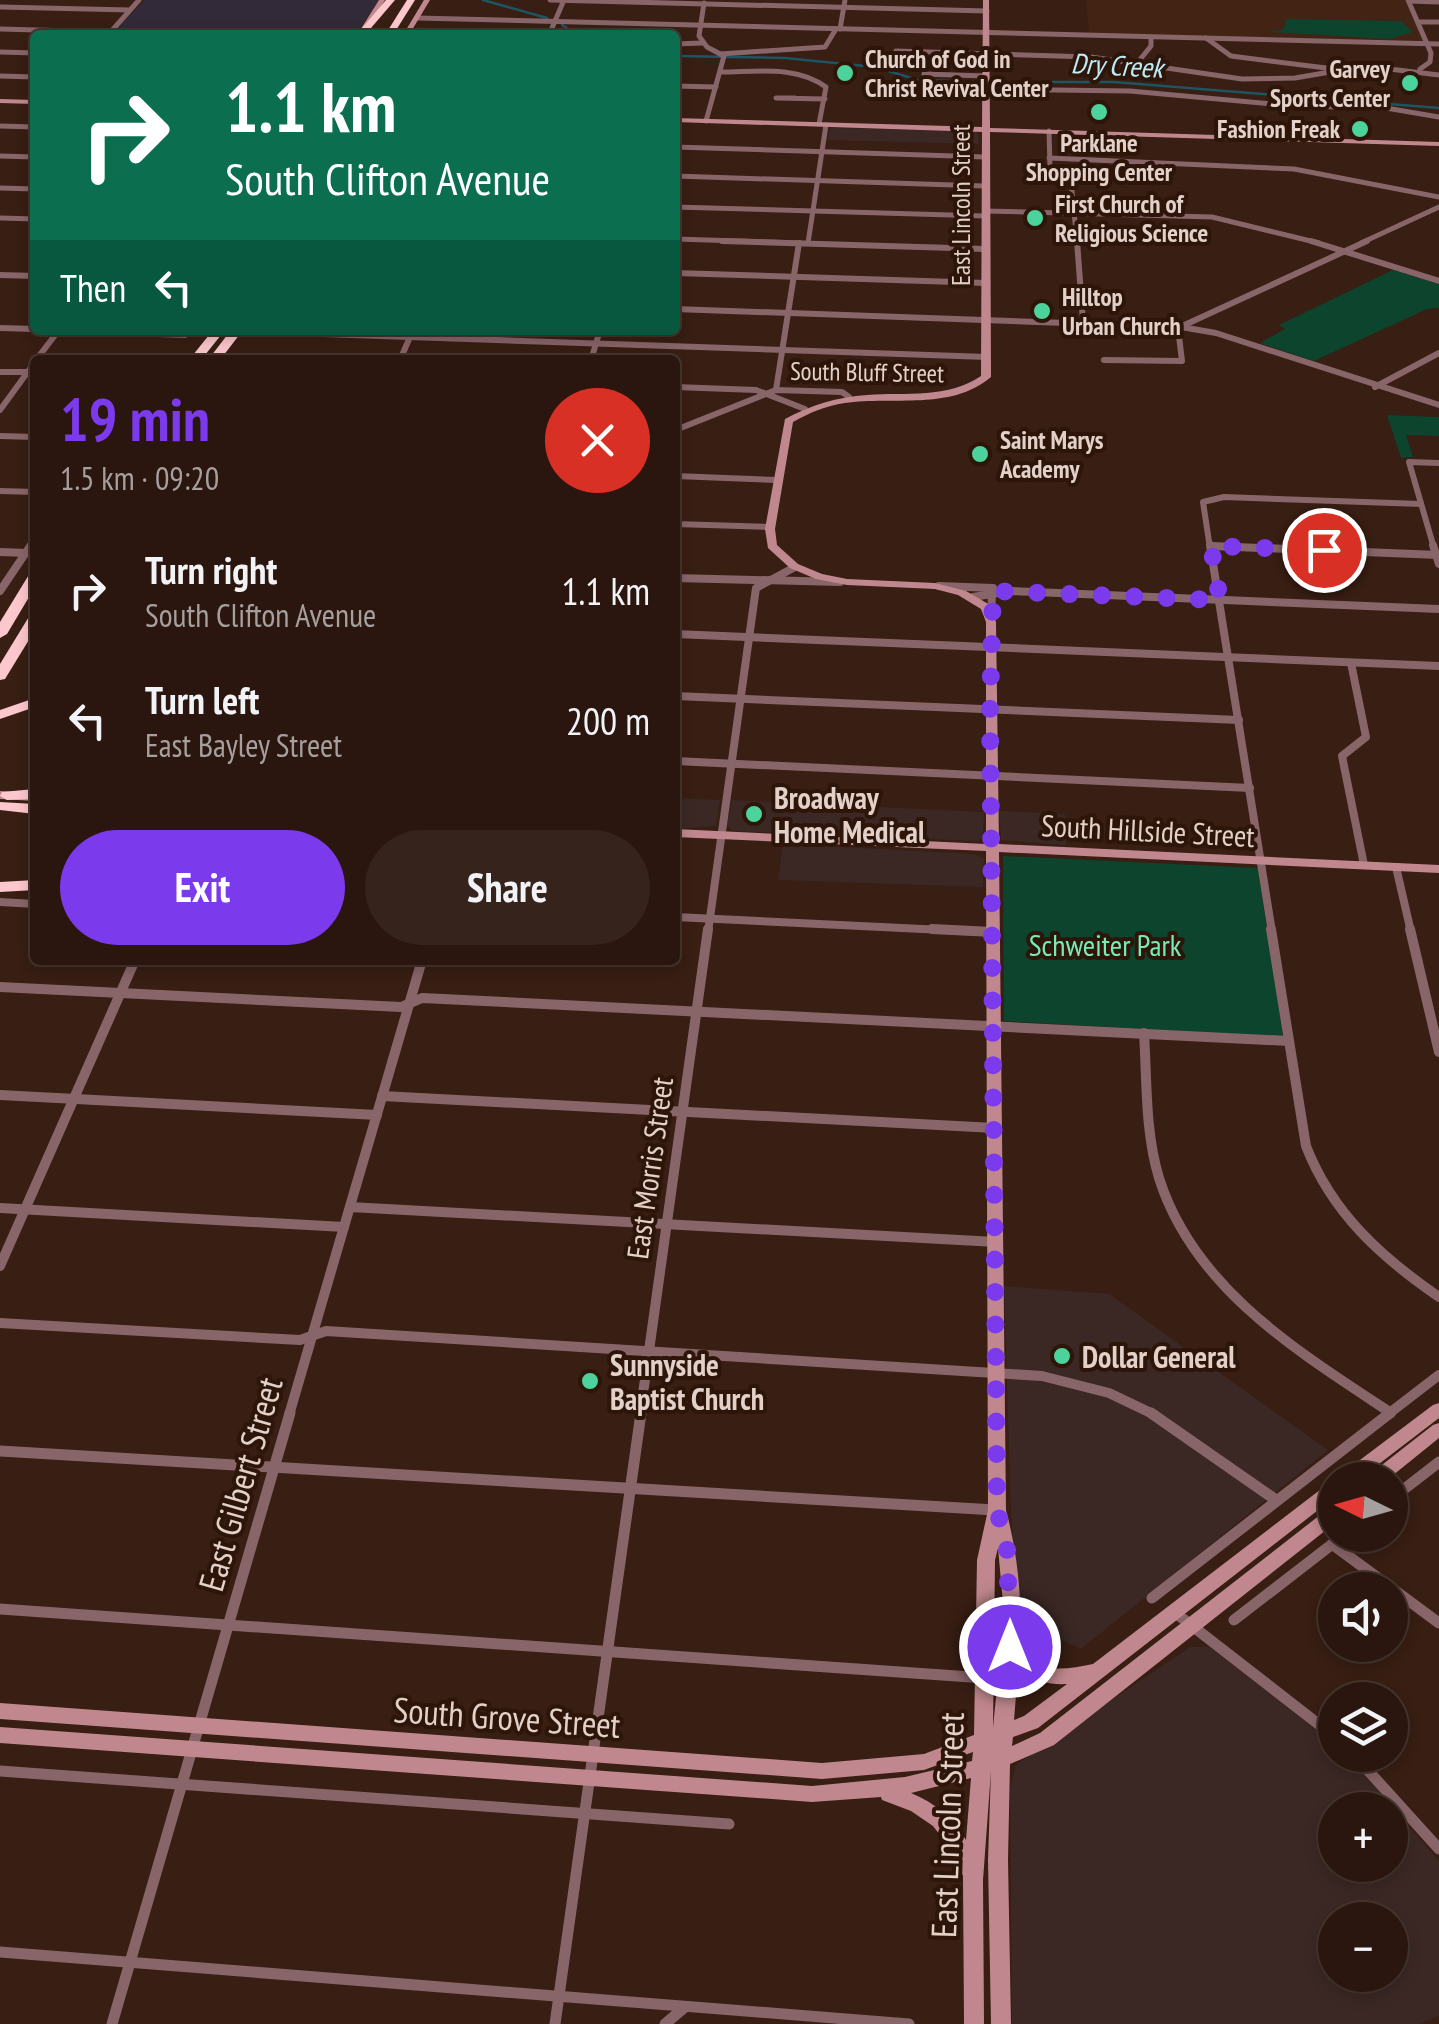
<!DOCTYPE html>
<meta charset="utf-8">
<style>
body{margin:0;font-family:"PT Sans Narrow",sans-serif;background:#36231c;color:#f1f3f6;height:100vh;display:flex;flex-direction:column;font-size:38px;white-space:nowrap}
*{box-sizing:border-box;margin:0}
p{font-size:32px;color:#a59f9e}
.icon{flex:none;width:55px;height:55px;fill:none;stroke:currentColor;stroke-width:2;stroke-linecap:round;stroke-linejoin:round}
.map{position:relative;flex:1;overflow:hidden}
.panel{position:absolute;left:30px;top:355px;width:650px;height:610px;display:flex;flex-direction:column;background:#2a160e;border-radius:10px;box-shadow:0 5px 15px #0003,0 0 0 2px #46352e}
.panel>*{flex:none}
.guide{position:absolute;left:30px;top:30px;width:650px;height:305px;border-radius:10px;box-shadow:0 5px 15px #0003,0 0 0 2px #46352e;background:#0b6e4f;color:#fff;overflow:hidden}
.needle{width:65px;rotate:275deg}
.fabs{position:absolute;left:1318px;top:1462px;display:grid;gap:20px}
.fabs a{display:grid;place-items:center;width:90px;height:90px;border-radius:50%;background:#2a160e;box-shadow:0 5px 15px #0003,0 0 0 2px #46352e;font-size:50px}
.pin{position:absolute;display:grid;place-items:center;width:85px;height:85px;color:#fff;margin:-42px;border:5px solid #fff;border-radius:50%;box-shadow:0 2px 10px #0007}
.me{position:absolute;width:110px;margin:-55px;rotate:0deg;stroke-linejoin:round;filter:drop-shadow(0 0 8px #0008)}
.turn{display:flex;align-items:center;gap:35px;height:210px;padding:0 30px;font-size:45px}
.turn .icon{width:130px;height:130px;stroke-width:2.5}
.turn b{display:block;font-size:70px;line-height:85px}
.then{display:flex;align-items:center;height:95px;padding:0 30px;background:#0003;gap:20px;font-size:38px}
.round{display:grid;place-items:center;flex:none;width:105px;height:105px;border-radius:52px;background:#36231c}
.summary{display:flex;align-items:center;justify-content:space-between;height:170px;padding:0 30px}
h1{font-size:60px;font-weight:700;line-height:75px;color:#7c3aed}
.button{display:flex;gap:20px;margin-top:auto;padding:20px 30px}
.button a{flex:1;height:115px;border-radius:60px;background:#7c3aed;color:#fff;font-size:40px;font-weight:700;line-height:115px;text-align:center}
.button a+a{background:#36231c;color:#f1f3f6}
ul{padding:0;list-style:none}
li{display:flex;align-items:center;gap:30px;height:130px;padding:0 30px}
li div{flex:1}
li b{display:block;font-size:38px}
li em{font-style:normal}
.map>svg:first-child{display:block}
.commercial{fill:#3b2824;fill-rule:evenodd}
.built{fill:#432314}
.medical{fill:#322939}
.green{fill:#0c442e}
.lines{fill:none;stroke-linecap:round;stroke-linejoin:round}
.stream{stroke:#1e5562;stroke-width:2.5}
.street-far4{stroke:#886569;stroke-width:5}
.street-far3{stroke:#886569;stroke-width:6}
.street-far2{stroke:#886569;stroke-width:8}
.street-far1{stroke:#886569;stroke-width:10}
.street{stroke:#886569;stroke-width:11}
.secondary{fill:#c0888e;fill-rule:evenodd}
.highway{fill:#fcc7cd;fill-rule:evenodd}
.route{stroke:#7c3aed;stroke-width:18;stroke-dasharray:0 32.4}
.poi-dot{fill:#4cd39b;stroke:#2d1509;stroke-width:4}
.labels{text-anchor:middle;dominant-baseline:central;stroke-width:8;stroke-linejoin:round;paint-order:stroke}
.far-poi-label{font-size:25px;font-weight:bold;fill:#e3d1c9;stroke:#2d1509;text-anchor:start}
.far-street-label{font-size:25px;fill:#e3d1c9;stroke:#2d1509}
.far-water-label{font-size:28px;font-style:italic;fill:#bcecf8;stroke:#2d1509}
.poi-label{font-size:30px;font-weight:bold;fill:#e3d1c9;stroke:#2d1509;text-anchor:start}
.street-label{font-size:30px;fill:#e3d1c9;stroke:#2d1509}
.park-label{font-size:30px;fill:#77ebb7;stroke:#2d1509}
.near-street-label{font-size:35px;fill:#e3d1c9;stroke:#2d1509}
</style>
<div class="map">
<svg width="1439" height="2024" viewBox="0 0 1439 2024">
<rect width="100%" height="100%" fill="#381e13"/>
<!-- commercial -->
<g class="commercial">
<polygon points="830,128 973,131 978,133 979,144 827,140"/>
<polygon points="675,798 720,800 716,826 675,829"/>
<polygon points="732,800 984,812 983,837 978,841 733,831 727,826"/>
<polygon points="999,811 1065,814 1066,845 1001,840"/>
<polygon points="783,844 974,854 984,859 983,887 778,880"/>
<polygon points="1004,1286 1109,1294 1328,1450 1081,1649 1019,1620 1011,1514"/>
<path d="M1190,1647h20l113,88 12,11v9h9l24,24 71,82v155l-19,8h-408l-2,-235 6,-24zM1335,1810h55v55h-55zM1335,1920h55v55h-55z"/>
</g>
<!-- built -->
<polygon class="built" points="1086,0 1405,0 1424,41 1089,34"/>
<!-- medical -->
<polygon class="medical" points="144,0 379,0 360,28 218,28 112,35"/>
<!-- green -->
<g class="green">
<polygon points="1287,19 1401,21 1413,32 1390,39 1268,32 1283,30"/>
<polygon points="1393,270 1439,284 1439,308 1427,309 1314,361 1260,343 1285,329 1279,325"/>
<polygon points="1387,415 1439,417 1439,436 1406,435 1413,457 1401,458"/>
<polygon points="1003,856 1258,868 1283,1037 1004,1021"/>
</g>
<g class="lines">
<!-- stream -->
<g class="stream">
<polyline points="483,0 547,18"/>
<polyline points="562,25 573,32"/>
<polyline points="417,29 544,32"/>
<polyline points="178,32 358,30"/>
<polyline points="555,33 598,35"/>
<polyline points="675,56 785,58 875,67 918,80 981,82"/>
<polyline points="989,82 1114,82 1439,108"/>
</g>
<!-- street-far4 -->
<g class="street-far4">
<polyline points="550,0 987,11"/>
<polyline points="1408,0 1431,53 1430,62 1420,69"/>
<polyline points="1409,1 1439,2"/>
<polyline points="704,3 699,36 707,47 724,56 706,121"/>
<polyline points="0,7 130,10"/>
<polyline points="417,18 1439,44"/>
<polyline points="1418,22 1439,22"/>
<polyline points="0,29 111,32"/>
<polyline points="840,29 845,0"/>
<polyline points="108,35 139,0"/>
<polyline points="172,35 347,32"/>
<polyline points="549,35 564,0"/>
<polyline points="1206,38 1231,56 1334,69"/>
<polyline points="675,44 702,43"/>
<polyline points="896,51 1091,57 1242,79 1295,78 1365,66 1439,75"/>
<polyline points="0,52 35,53"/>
<polyline points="720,54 825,47 836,29"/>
<polyline points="1138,62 1151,46 1151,37"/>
<path d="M721,72c35,0 75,-7 105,15l-7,37"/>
<polyline points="924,74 985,76"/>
<polyline points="0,76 35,77"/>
<polyline points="675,86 716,87"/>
<polyline points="985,89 1130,91 1295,106 1386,108 1439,117"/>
<polyline points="795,98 776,98 825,99"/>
<polyline points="0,126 35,127"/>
<polyline points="1049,131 1050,169 1071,181 1077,243"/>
<polyline points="675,147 985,157"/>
<polyline points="0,156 35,157"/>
<polyline points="1049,158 1294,169 1439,197"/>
<polyline points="675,176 984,186"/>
<polyline points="0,188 35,189"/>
<polyline points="675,207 985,216"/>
<polyline points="985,211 1212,217 1319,243"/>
<polyline points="0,218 35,219"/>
<polyline points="675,239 800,243"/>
<polyline points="808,243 826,125"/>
<polyline points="1361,243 1439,207"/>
</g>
<!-- street-far3 -->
<g class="street-far3">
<polyline points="722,241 986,249"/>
<polyline points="1077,241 1083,321"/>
<polyline points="1311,241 1439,281"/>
<polyline points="675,273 986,283"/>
<polyline points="0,275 35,276"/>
<polyline points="675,309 1181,327 1216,333 1439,405"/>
<polyline points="0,328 35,329"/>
<polyline points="50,330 185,335"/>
<polyline points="265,332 987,357"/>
<polyline points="36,360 59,330"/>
<polyline points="400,360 413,330"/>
<polyline points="591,360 600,330"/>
<polyline points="1104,360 1182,361 1178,328 1367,241"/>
<polyline points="0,372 32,372"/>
<polyline points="675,387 756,390 805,409"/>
<polyline points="1375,387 1439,353"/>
<polyline points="776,390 799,243"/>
<polyline points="0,410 35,362"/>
<polyline points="0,436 35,437"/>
<polyline points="675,441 678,429 776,390 842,392 849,397"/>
<polyline points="675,476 777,480"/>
<polyline points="0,491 35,492"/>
<polyline points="675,524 771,527"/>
<polyline points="1211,546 1253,548"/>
<polyline points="30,548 35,540"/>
<polyline points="1210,548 1203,502 1224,497 1421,504"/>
<polyline points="1434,548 1409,462 1439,463"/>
</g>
<!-- street-far2 -->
<g class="street-far2">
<polyline points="1210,545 1272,932"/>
<polyline points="1433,545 1439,564"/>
<polyline points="1211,546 1439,555"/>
<polyline points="0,552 27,553"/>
<polyline points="675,578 840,582"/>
<polyline points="939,586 993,588"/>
<polyline points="0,591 31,545"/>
<polyline points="973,597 1010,591 1439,609"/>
<polyline points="991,622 992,590"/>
<polyline points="675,634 1439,666"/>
<polyline points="35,658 35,667"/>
<polyline points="1351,663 1366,737 1342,756 1364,865"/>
<polyline points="675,696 1239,720"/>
<polyline points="675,761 1250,788"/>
<polyline points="1396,867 1411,932"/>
<polyline points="0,902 35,904"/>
<polyline points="675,917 985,932"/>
<polyline points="708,932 756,588 795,567"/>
</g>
<!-- street-far1 -->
<g class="street-far1">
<polyline points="932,929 993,932"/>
<path d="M1271,929l35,217c26,67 75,111 133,151"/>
<polyline points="1410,929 1439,1052"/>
<polyline points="0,987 401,1007 422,998 1289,1041"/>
<path d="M1144,1033c3,48 1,99 15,145 35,111 140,174 232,235"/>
<polyline points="0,1095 377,1115"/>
<polyline points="382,1096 995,1128"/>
<polyline points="350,1207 996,1242"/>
<polyline points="0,1208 344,1227"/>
<polyline points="0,1266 135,960"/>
<polyline points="0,1323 300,1340 326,1331 1042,1376 1109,1393 1155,1415"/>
<polyline points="289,1415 422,960"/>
<polyline points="640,1415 708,929"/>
<polyline points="1387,1415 1439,1375"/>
</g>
<!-- street -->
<g class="street">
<polyline points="1151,1413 1276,1500"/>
<polyline points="0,1451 995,1510"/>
<polyline points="1390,1500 1439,1462"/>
<polyline points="1332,1544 1439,1623"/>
<polyline points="1152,1598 1390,1413"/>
<polyline points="0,1609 985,1678"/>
<polyline points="1173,1611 1335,1737"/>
<polyline points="1234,1620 1344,1535"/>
<polyline points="1354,1755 1439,1849"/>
<polyline points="0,1771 729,1824"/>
<polyline points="0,1952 909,2024"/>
<polyline points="112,2024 290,1413"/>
<polyline points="555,2024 641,1413"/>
<polyline points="665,2024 685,2007"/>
</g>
<!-- secondary -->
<g class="secondary">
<polygon points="379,0 385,0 363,35 357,35"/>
<polygon points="424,0 430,0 409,35 403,35"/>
<path d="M983,0h6l1,128 449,14v4l-449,-14 1,245c-40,34 -98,19 -146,26 -20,3 -36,10 -52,19l-18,107 2,16 21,19 24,10 25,5 88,4 31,8 24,14 6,17 3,222 440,21v8l-440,-21 7,658c12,45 16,89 14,136 21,29 42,24 73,18l236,-181 6,-2v16l-297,231 -25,9 -1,9 28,-13 289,-225 6,-2v17l-281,222 -44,19 -2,96 3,164h-20l-3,-164 3,-89 -8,109 1,144h-20l-1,-148 -13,-28 -17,-22 -22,-15 -29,-11 -1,-3 -69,5 -812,-59v-16l812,59 93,-9 67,-16 1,-9 -49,18 -102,9 -822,-60v-16l822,60 102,-9 50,-19 3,-175 11,-50 -2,-659 -311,-14v-8l311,15v-222l-5,-13 -23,-14 -23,-6 -88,-4 -31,-6 -26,-11 -22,-20 -3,-19 20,-110c26,-14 52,-22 82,-24 40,-3 80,4 114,-19l1,-244 -307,-10v-4l307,9zM998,1548l5,55 -1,32 -9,93 2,-168zM1018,1670c15,11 31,15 49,14l-43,32 -10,4zM971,1778l-5,62c-14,-23 -31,-37 -55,-47z"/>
<polygon points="0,99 35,100 35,104 0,103"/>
<polygon points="0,791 35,793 35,801 0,799"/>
<polygon points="1439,1403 1439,1418 1358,1480 1337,1480 1340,1475 1433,1405"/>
<polygon points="1439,1423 1439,1438 1387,1480 1366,1480 1369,1475 1433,1425"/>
</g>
<!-- highway -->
<g class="highway">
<polygon points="386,0 395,0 365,35 356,35"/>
<polygon points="407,0 415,0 393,35 385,35"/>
<polygon points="213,330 225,330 201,360 189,360"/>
<polygon points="231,330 243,330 220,360 208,360"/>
<polygon points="35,572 35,587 7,634 0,638 0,622 30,573"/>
<polygon points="35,614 35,630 5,679 0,680 0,664 30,615"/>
<polygon points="35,698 35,707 0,719 0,710"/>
<polygon points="35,789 35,799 7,800 0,796 2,792"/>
<polygon points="0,802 35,804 35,814 0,810"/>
<polygon points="35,880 35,890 0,892 0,882"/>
</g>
</g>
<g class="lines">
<!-- route -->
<polyline class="route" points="1010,1647 1007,1547 997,1510 990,709 993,591 1220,600 1211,546 1324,550"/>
</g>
<!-- markers -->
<g class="poi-dot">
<circle cx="845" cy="73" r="10"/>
<circle cx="1410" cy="83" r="10"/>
<circle cx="1099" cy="112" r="10"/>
<circle cx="1360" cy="129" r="10"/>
<circle cx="1035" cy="218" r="10"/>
<circle cx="1042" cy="311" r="10"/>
<circle cx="980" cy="454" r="10"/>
<circle cx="754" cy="814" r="10"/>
<circle cx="1062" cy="1356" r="10"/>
<circle cx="590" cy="1381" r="10"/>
</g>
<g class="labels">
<!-- far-poi labels -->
<g class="far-poi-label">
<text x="865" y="59">Church of God in<tspan x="865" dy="29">Christ Revival Center</tspan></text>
<text x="1390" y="69" text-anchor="end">Garvey<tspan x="1390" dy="29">Sports Center</tspan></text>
<text x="1340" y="129" text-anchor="end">Fashion Freak</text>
<text x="1099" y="143" text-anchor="middle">Parklane<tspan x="1099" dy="29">Shopping Center</tspan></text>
<text x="1055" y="204">First Church of<tspan x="1055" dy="29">Religious Science</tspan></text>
<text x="1062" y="297">Hilltop<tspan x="1062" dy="29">Urban Church</tspan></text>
<text x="1000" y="440">Saint Marys<tspan x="1000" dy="29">Academy</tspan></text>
</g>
<!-- far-street labels -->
<g class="far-street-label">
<text transform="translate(961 205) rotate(-90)">East Lincoln Street</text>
<text transform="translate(867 372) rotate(1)">South Bluff Street</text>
</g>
<!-- far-water labels -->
<g class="far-water-label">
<text transform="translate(1117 65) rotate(3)">Dry Creek</text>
</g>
<!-- poi labels -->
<g class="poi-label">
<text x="774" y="797">Broadway<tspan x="774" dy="34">Home Medical</tspan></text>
<text x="1082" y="1356">Dollar General</text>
<text x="610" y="1364">Sunnyside<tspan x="610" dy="34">Baptist Church</tspan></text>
</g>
<!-- street labels -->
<g class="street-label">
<text transform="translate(1148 830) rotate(3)">South Hillside Street</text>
<text transform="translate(649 1168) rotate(-82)">East Morris Street</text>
</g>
<!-- park labels -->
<g class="park-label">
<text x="1105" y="944">Schweiter Park</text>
</g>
<!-- near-street labels -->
<g class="near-street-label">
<text transform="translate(240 1484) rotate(-74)">East Gilbert Street</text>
<text transform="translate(507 1717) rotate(4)">South Grove Street</text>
<text transform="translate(947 1825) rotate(-88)">East Lincoln Street</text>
</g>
</g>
</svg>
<div class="fabs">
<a><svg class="needle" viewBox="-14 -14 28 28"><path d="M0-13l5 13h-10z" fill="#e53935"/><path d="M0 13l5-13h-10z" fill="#a59f9e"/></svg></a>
<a><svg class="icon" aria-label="sound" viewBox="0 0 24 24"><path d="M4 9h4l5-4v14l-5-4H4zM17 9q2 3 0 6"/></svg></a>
<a><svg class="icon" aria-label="layers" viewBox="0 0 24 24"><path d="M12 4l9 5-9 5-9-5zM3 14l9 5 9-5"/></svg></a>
<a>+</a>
<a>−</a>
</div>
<div class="pin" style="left:1324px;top:550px;background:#d93025"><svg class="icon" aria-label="arrive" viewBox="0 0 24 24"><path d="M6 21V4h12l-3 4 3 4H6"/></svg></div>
<svg class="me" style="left:1010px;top:1647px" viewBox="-20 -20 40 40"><circle r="17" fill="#7c3aed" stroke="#fff" stroke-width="3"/><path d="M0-11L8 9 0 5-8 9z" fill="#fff"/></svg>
<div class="guide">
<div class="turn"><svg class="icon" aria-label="right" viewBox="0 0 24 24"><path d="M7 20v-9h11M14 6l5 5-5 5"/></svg><div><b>1.1 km</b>South Clifton Avenue</div></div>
<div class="then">Then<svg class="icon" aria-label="left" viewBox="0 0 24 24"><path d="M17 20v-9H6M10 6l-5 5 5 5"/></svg></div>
</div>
<section class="panel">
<div class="summary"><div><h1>19 min</h1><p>1.5 km · 09:20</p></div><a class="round" style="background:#d93025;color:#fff"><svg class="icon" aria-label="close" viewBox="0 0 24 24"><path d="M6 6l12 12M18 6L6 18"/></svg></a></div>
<ul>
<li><svg class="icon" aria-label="right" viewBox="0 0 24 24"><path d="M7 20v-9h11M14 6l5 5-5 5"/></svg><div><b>Turn right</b><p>South Clifton Avenue</p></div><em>1.1 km</em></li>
<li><svg class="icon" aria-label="left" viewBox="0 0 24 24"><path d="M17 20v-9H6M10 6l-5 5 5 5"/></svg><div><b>Turn left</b><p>East Bayley Street</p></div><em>200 m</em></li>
</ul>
<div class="button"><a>Exit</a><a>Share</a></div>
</section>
</div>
